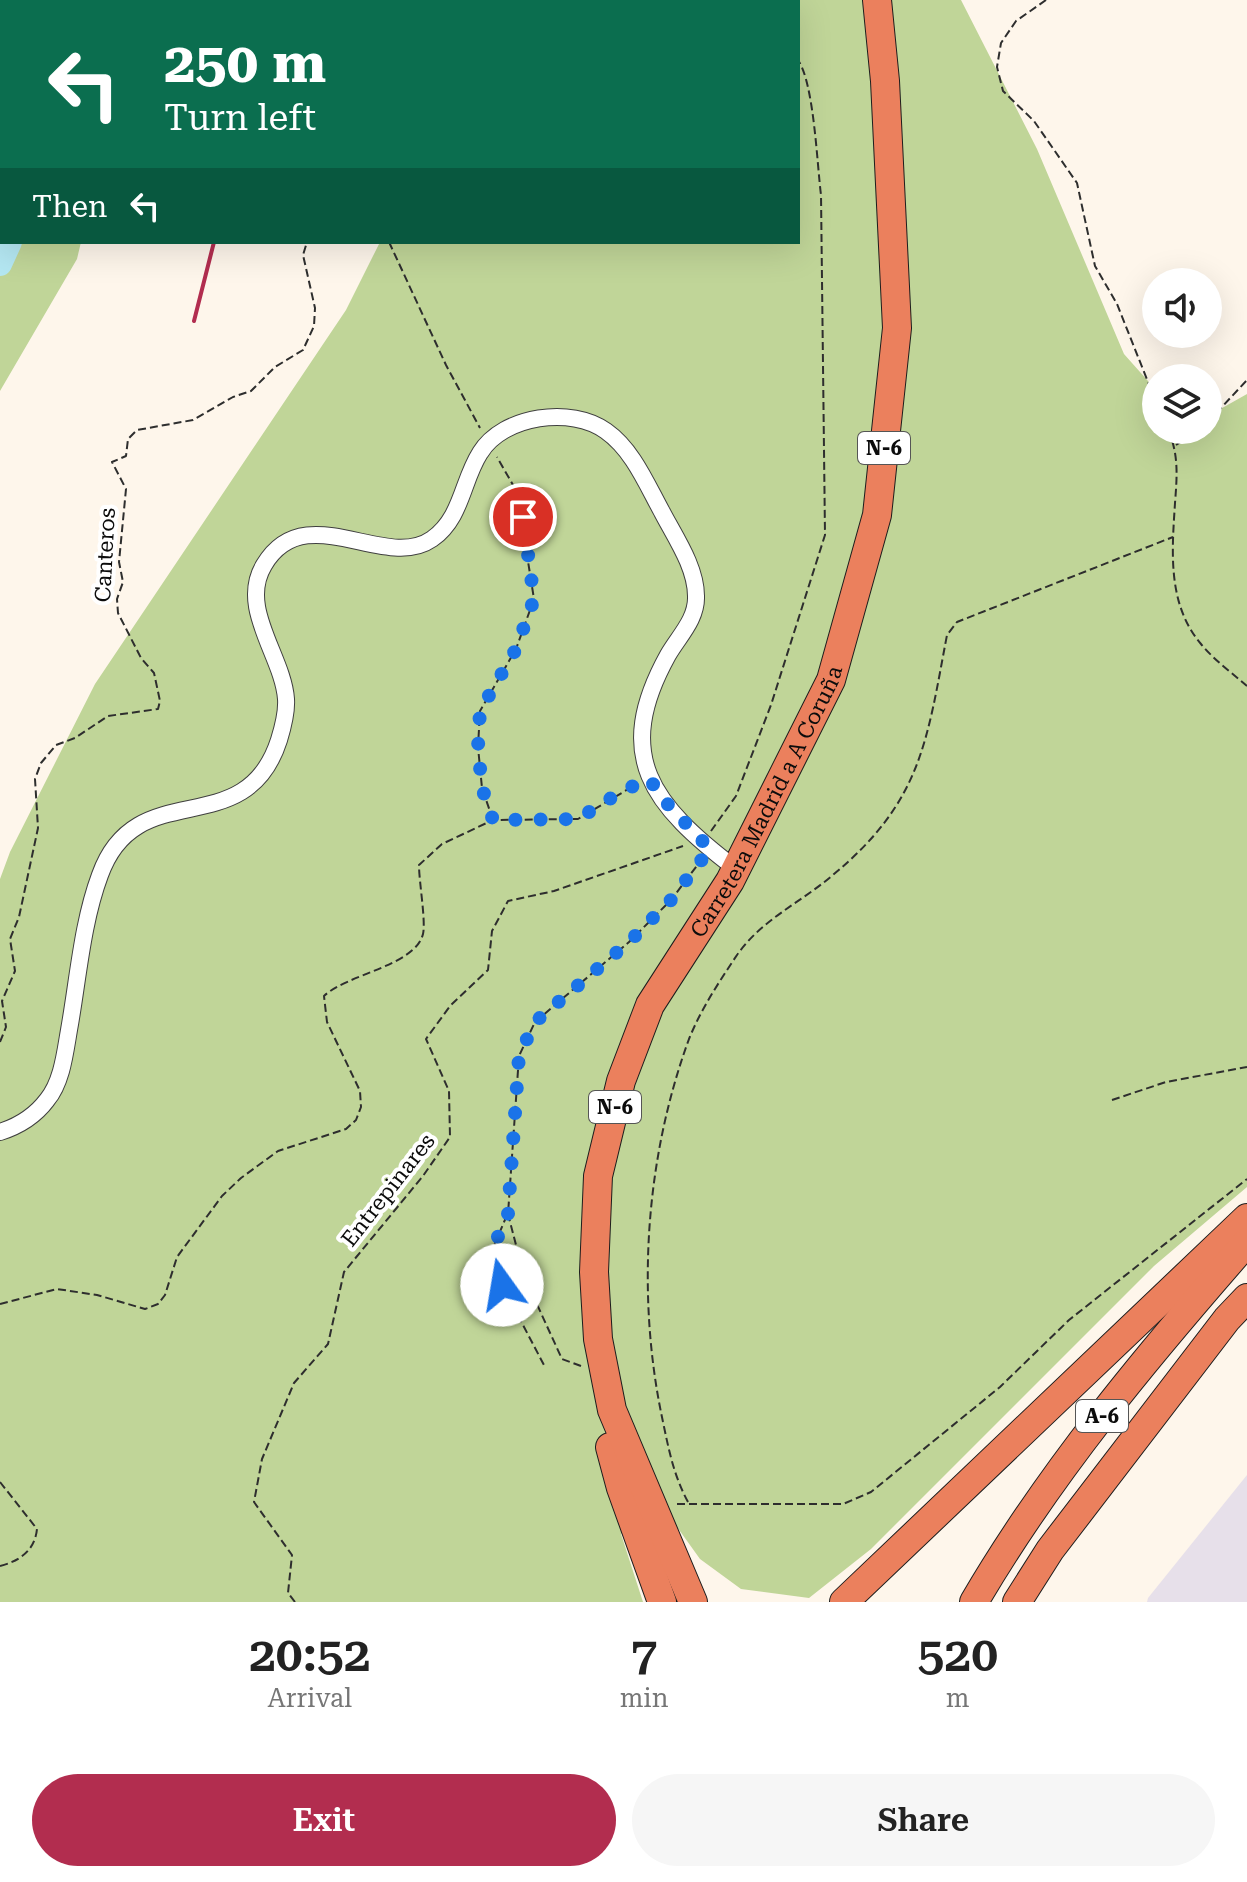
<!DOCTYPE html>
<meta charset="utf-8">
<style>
body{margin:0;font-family:"Roboto Serif",serif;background:#f6f6f6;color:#222;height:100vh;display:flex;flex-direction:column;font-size:30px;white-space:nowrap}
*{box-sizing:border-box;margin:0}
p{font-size:26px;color:#767676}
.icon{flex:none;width:44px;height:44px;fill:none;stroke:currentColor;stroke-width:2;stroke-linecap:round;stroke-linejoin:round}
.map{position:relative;height:1602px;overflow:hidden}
.sheet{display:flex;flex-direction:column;background:#fff;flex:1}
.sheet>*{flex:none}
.top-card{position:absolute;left:0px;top:0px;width:800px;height:244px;box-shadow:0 8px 32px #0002;background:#0b6e4f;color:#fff;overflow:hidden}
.controls{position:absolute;left:1142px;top:268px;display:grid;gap:16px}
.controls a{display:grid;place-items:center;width:80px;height:80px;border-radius:50%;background:#fff;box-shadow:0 8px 32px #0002;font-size:40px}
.pin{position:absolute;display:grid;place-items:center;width:68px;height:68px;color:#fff;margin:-34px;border:4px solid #fff;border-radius:50%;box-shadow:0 2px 8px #0007}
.me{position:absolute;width:88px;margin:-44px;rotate:347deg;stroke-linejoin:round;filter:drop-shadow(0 0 6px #0008)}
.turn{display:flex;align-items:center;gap:28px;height:168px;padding:0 32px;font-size:36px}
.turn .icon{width:104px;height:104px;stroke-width:2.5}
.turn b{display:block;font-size:56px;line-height:68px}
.then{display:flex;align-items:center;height:76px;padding:0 32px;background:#0003;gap:16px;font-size:30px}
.eta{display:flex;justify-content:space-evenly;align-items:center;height:136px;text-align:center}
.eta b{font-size:48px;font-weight:600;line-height:56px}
.primary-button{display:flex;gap:16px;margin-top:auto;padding:16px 32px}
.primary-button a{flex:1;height:92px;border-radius:48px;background:#b22d4f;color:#fff;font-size:32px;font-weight:600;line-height:92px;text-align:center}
.primary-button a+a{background:#f6f6f6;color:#222}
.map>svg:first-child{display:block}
.industrial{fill:#e7e0ea}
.forest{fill:#c0d598}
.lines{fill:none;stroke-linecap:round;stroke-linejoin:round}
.river{stroke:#b4e7f2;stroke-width:24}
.street-casing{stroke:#3f3f3f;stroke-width:18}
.highway-casing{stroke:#1d1d1d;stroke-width:30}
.path{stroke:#2e2e2e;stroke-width:2;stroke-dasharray:8 4;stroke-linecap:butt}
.street{stroke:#fff;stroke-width:16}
.highway{stroke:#eb805d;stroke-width:28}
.rail{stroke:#b22d4f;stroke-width:4}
.route{stroke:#1a73e8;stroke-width:14;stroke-dasharray:0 25.2}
.labels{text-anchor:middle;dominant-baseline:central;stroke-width:8;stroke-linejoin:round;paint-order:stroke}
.shield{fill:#fff;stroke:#555;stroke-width:2}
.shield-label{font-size:20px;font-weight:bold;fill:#0c0c0c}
.street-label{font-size:22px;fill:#0c0c0c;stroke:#fff}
</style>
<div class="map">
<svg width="1247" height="1602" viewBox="0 0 1247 1602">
<rect width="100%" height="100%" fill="#fef6eb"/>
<!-- industrial -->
<polygon class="industrial" points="1247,1475 1247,1602 1147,1602 1148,1598"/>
<!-- forest -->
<g class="forest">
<polygon points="0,0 136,0 2,2 2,242 81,242 77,259 0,391"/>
<polygon points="433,0 961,0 1037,149 1124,354 1156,390 1156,430 1208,430 1208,416 1247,394 1247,1187 1154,1266 871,1549 809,1598 741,1589 700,1559 667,1513 621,1534 643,1602 0,1602 0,879 10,852 95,684 346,310 380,242 798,242 798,2"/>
</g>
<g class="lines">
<!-- river -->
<g class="river">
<polyline points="103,2 104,0"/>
<polyline points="0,264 10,242"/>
</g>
<defs>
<path id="street" d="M0,1132c19,-6 35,-16 47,-32 15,-18 18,-47 22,-70 9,-50 13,-107 31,-155 37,-103 145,-29 179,-135 4,-13 8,-27 7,-41 -3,-43 -48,-91 -22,-134 41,-69 121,7 168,-26 30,-21 30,-58 48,-86 23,-38 92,-47 126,-22 27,19 41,54 56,81 13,25 34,55 34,84 1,23 -17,40 -28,59 -56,101 -16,150 68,214"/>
<g id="highway">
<polyline points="610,1447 621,1488 662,1602"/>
<path id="s1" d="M693,1602l-81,-192 -14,-71 -4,-67 4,-96 23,-95 29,-76 80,-124 101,-201 46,-165 20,-187 -12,-247 -8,-81"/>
<polyline points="844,1602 1247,1218"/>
<path d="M974,1602c76,-130 174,-247 273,-360"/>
<polyline points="1017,1602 1050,1550 1227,1319 1247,1298"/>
</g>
</defs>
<!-- street casing -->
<use href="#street" class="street-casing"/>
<!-- highway casing -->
<use href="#highway" class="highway-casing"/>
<!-- path -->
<g class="path">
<polyline points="641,0 642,2"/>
<polyline points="706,0 707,2"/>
<polyline points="1046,0 1016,21 1001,43 997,67 1003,91 1034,121 1077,183 1095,266 1117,304 1156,402"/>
<polyline points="364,2 364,0"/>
<polyline points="423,2 424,0"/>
<polyline points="389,242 446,365 480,428"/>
<polyline points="1208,422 1247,380"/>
<path d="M1168,430c11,24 9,47 7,73 -3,48 -8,101 26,141 13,16 31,29 46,42"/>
<polyline points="1176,445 1200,430"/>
<polyline points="493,820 482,788 478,747 480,711 516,649 534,599 517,492 497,457"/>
<path d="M711,831l25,-35 35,-91 54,-170 -4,-340c-4,-31 -7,-112 -23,-135"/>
<polyline points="0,1042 6,1027 2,1001 15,971 10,939 19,917 38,828 35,779 41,763 56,745 75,738 108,716 158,709 160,701 154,673 141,658 118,613 117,599 123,582 119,562 126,489 112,462 126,456 128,439 137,430 193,420 233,397 251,391 275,367 303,350 314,326 315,308 303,255 307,242"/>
<polyline points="1112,1100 1166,1082 1247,1067"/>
<polyline points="507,1215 493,1248 502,1285 545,1367"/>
<path d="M0,1304l57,-15 40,6 48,14 13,-5 7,-9 12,-38 45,-61 19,-18 37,-27 68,-22 10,-9 5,-13 -1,-16 -33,-69 -3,-26c23,-22 91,-30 99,-62 3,-13 -4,-52 -4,-69l23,-21 51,-24 85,-1 57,-34"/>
<polyline points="581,1366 562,1359 524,1276 508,1214 519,1056 535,1022 629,942 671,900 702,859"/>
<path d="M0,1482l37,47c-2,21 -17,32 -37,37"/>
<path d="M688,1502c-14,-26 -19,-51 -25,-80 -27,-125 -18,-263 26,-383 12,-30 30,-57 48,-84 25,-36 65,-53 97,-81 88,-73 93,-134 113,-239l10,-13 216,-85"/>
<polyline points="677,1504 843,1504 871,1492 1000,1387 1069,1320 1247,1179"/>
<polyline points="295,1602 288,1593 292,1555 254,1502 262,1459 294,1383 328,1344 344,1272 423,1176 450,1137 449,1091 426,1039 450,1006 488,970 492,931 508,901 554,891 683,846"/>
</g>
<!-- street -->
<use href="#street" class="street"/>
<!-- highway -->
<use href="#highway" class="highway"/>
<!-- rail -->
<g class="rail">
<polyline points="275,2 275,0"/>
<polyline points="194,321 214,242"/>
</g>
</g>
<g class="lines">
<!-- route -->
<polyline class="route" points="502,1285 493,1248 508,1214 519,1056 535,1022 629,942 671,900 710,849 660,796 650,779 624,790 578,819 493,820 482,788 478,747 480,711 516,649 534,599 523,517"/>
</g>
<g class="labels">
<!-- shield labels -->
<g class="shield">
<rect x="858" y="432" width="52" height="32" rx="6"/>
<rect x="589" y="1091" width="52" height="32" rx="6"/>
<rect x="1076" y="1400" width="52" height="32" rx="6"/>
</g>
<g class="shield-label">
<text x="884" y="448">N-6</text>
<text x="615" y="1107">N-6</text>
<text x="1102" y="1416">A-6</text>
</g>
<!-- street labels -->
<g class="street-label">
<text transform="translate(105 555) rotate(-87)">Canteros</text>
<text stroke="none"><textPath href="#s1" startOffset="858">Carretera Madrid a A Coruña</textPath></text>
<text transform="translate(388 1190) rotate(-52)">Entrepinares</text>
</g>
</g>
</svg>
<div class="controls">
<a><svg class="icon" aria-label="sound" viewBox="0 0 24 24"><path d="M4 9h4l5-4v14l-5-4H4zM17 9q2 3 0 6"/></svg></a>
<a><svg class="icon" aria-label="layers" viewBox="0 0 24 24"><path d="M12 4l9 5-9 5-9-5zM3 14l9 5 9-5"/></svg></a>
</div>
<div class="pin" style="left:523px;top:517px;background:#d93025"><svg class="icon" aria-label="arrive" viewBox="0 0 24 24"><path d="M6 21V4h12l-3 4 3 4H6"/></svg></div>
<svg class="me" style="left:502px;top:1285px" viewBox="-20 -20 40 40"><circle r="19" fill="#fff"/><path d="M0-13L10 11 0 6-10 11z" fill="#1a73e8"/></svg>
<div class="top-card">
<div class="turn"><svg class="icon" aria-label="left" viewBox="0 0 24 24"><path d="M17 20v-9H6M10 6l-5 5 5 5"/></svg><div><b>250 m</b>Turn left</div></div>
<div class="then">Then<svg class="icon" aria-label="left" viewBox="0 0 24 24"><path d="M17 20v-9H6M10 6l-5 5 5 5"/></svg></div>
</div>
</div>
<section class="sheet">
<div class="eta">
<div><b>20:52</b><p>Arrival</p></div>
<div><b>7</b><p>min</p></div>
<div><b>520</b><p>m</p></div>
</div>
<div class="primary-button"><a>Exit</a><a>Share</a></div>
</section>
